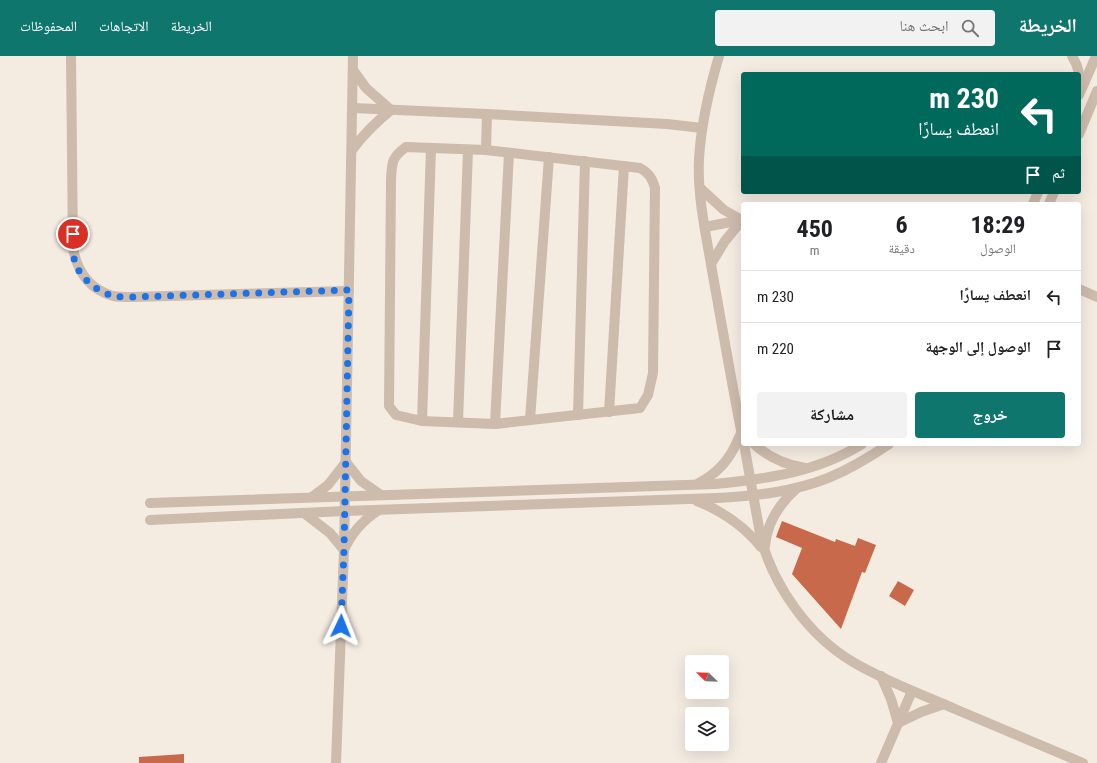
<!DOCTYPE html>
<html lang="ar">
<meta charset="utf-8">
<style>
body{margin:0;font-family:"Roboto Condensed","Noto Naskh Arabic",sans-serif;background:#f2f2f2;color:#202124;direction:rtl;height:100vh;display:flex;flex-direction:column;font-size:15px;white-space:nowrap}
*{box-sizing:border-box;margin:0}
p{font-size:13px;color:#757577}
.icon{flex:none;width:22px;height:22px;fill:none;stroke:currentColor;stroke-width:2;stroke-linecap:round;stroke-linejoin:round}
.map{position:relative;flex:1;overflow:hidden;direction:ltr}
.side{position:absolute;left:741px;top:146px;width:340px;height:244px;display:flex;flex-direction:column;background:#fff;border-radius:4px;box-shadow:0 4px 16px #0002;direction:rtl}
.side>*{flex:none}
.top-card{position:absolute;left:741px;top:16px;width:340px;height:122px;border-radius:4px;box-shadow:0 4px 16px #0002;direction:rtl;background:#00695c;color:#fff;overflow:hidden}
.needle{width:26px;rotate:293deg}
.fabs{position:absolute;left:685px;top:599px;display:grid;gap:8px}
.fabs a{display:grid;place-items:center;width:44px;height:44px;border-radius:4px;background:#fff;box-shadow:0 4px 16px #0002;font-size:20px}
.pin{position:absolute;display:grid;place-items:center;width:34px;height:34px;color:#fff;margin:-17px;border:2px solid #fff;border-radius:50%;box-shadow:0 1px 4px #0007}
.me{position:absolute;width:44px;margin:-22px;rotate:2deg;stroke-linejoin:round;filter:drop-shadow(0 0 3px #0008)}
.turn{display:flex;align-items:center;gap:14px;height:84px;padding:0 16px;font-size:18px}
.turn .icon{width:52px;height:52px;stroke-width:2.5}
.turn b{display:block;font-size:28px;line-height:34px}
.then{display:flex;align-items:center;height:38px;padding:0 16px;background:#0003;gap:8px;font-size:15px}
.eta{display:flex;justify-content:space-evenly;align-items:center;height:68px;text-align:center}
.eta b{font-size:24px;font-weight:700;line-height:28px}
.action{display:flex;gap:8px;margin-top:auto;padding:8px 16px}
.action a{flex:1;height:46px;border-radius:4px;background:#0f766e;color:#fff;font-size:16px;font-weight:700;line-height:46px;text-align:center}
.action a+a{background:#f2f2f2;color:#202124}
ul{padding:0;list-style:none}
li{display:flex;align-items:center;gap:12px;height:52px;padding:0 16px;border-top:1px solid #e0e0e0}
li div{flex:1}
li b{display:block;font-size:15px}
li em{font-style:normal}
header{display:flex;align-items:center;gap:24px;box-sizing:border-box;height:56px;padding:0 20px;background:#0f766e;color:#fff}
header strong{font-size:19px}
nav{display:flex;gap:22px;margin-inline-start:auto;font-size:14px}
.search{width:280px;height:36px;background:#f2f2f2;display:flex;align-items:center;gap:10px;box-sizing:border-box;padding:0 14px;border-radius:4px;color:#757577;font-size:15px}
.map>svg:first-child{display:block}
.building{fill:#c8694b}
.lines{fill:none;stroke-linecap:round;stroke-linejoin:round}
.minor{stroke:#cdbbac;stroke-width:10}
.route{stroke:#1a73e8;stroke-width:7;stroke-dasharray:0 12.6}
</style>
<header>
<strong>الخريطة</strong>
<div class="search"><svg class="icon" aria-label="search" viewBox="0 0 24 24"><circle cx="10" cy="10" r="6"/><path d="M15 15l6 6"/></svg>ابحث هنا</div>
<nav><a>الخريطة</a><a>الاتجاهات</a><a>المحفوظات</a></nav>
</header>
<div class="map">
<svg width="1097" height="707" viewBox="0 0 1097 707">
<rect width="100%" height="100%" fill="#f4ebe1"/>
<!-- building -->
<g class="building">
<polygon points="782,465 835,486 836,483 855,490 858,482 876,489 865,517 862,516 841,573 792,518 802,492 776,481"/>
<polygon points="898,525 914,534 905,550 889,540"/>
<polygon points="184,698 184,707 139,707 139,701"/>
</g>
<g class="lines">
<!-- minor -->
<g class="minor">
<path d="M71,0l2,192c4,23 16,41 40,48 6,1 13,1 19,1l217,-6"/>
<path d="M719,0c-10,34 -18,68 -20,103 -2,38 8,80 14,117 10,55 19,110 30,164"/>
<path d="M1072,0c7,11 8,19 7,32"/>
<polyline points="1079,39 1096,0"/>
<polyline points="353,52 487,58 667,68 702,72"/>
<polyline points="1079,78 1097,35"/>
<path d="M406,91l80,3 154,18c9,5 12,10 15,20l-2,185 -5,22 -8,13 -145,16 -73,-3 -26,-6 -7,-9 2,-226c1,-17 0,-22 15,-33z"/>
<path d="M352,94c11,-15 24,-28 39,-40l-25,-22 -13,-18"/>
<polyline points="486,94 487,58"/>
<polyline points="700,132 724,154 742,164 725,185 711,208"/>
<polyline points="1033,148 1038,136"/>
<polyline points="1049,148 1054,136"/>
<polyline points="705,171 741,164"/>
<polyline points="1079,233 1097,241"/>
<polyline points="609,356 624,110"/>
<polyline points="578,359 585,105"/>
<polyline points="530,364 549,101"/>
<polyline points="422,365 431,92"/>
<polyline points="458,366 468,94"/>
<polyline points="495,368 509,97"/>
<path d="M744,388l17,95c14,49 48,97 92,123 32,19 68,32 102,47 43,18 85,36 128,54"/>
<path d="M754,388c14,13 32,21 51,24"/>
<path d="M699,427c15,-8 27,-19 35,-35 3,-5 5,-12 8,-16"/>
<polyline points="312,441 328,429 346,406 361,425 381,439"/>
<path d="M697,445c25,10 47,25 64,46"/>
<path d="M150,447l565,-19c51,-5 103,-12 147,-40"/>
<path d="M304,457l26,20 14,17c8,-18 19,-30 35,-40"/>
<path d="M150,464l195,-9 372,-13c37,-2 76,-6 111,-20 22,-9 42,-21 61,-34"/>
<path d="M765,490c2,-24 14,-42 32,-58"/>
<polyline points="881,620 891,643 898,667 921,656 944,648"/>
<polyline points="336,707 344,494 353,0"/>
<polyline points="881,707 912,635"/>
</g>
</g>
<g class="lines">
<!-- route -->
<path class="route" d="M73,178c0,9 -1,19 2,28 5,16 22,30 39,34 5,1 12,1 18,1l217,-7 -5,260 -3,76"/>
</g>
</svg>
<div class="fabs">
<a><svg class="needle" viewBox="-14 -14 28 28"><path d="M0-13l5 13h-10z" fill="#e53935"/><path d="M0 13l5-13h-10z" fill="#757577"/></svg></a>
<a><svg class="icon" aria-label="layers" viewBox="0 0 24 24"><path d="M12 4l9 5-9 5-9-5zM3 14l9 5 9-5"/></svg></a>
</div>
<div class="pin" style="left:73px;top:178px;background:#d93025"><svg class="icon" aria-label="arrive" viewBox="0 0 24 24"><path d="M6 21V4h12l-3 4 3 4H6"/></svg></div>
<svg class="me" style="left:341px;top:570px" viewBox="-20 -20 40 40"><path d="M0-17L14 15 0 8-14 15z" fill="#1a73e8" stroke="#fff" stroke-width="4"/></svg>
<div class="top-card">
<div class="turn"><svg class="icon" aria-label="left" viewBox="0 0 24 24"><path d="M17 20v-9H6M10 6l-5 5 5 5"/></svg><div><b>230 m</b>انعطف يسارًا</div></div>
<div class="then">ثم<svg class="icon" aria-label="arrive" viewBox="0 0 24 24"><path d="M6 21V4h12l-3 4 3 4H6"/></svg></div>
</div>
<section class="side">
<div class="eta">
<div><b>18:29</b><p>الوصول</p></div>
<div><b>6</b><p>دقيقة</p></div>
<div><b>450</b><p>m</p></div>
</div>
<ul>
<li><svg class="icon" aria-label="left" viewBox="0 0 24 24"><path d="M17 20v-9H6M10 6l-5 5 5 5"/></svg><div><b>انعطف يسارًا</b></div><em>230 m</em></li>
<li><svg class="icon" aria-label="arrive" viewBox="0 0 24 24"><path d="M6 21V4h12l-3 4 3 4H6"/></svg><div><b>الوصول إلى الوجهة</b></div><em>220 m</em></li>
</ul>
<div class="action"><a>خروج</a><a>مشاركة</a></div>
</section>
</div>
